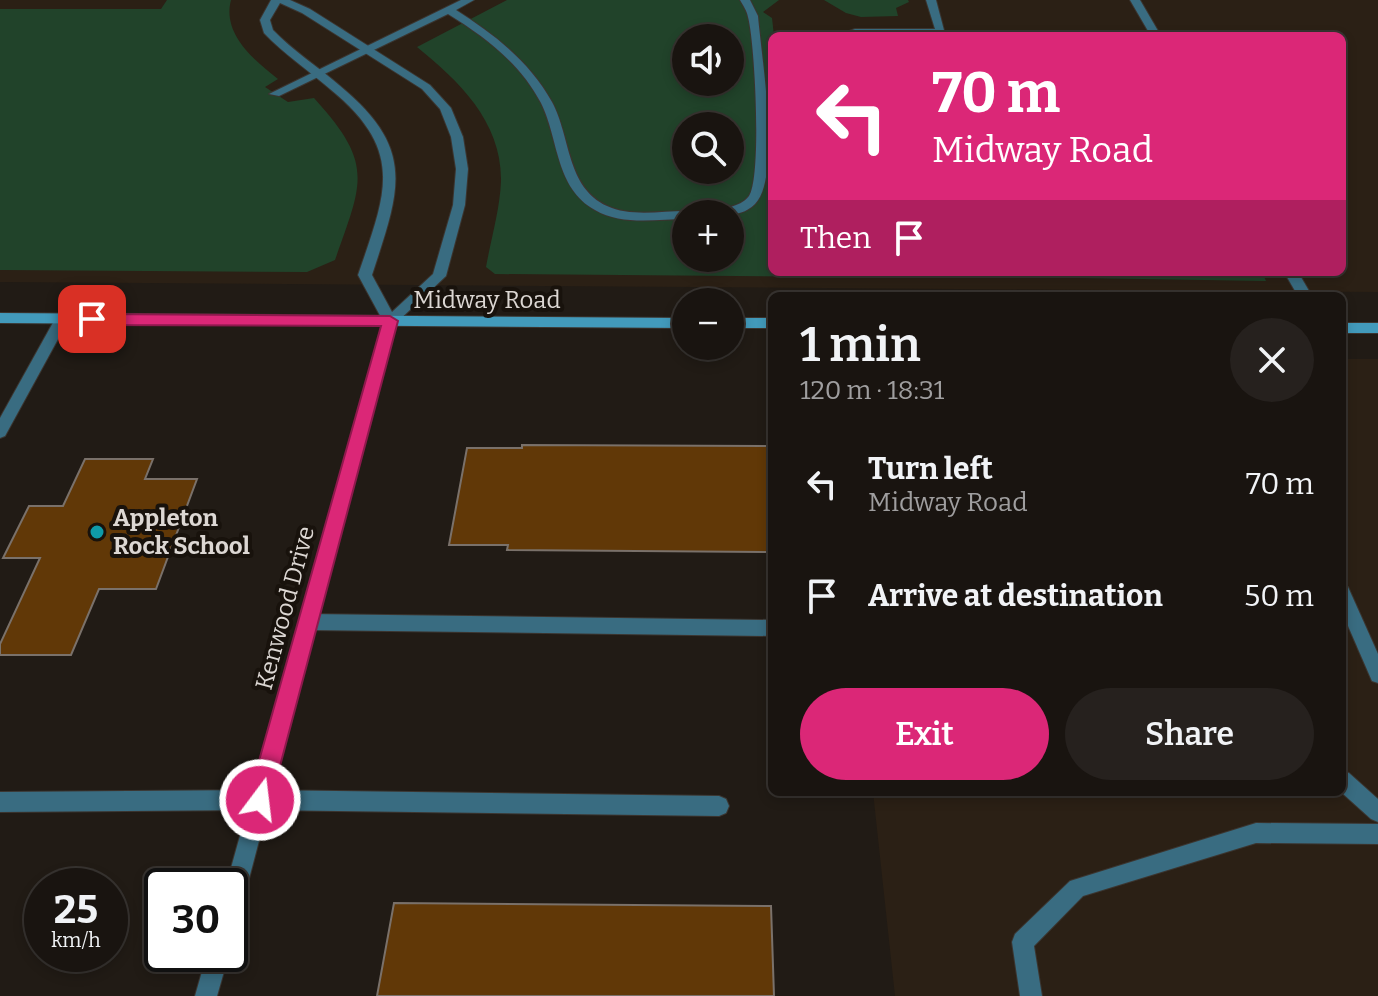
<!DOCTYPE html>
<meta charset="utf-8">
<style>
body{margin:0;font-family:Bitter,serif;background:#26211e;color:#f1f3f6;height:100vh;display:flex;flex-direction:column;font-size:30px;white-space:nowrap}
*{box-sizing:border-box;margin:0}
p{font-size:26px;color:#9f9e9f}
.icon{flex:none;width:44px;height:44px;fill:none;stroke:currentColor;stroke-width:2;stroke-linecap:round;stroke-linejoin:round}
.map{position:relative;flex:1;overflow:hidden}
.side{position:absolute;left:768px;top:292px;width:578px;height:504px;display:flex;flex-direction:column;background:#191410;border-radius:12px;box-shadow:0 4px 12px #0003,0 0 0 2px #373330}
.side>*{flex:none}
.banner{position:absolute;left:768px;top:32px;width:578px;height:244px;border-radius:12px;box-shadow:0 4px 12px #0003,0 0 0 2px #373330;background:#db2777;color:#fff;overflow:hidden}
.tools{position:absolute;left:672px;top:24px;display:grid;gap:16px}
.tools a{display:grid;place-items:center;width:72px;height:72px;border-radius:50%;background:#191410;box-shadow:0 4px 12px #0003,0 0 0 2px #373330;font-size:40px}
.speed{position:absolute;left:24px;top:868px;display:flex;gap:16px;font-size:40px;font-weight:700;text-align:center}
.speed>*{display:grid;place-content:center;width:104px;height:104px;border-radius:50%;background:#191410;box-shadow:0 4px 12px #0003,0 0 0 2px #373330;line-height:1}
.speed small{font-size:20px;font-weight:400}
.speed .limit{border:4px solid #111;border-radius:12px;background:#fff;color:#111}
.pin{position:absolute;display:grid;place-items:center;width:68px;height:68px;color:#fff;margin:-34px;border-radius:16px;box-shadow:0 4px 12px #0006}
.me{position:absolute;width:88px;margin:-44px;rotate:15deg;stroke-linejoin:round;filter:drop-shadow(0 0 6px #0008)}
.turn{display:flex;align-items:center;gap:28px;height:168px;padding:0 32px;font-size:36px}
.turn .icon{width:104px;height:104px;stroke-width:2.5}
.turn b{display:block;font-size:56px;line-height:68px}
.then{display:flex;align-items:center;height:76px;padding:0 32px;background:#0003;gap:16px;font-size:30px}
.round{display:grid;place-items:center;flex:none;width:84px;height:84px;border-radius:42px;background:#26211e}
.headline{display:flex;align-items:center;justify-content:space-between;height:136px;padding:0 32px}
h1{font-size:48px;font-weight:600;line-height:60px}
.action{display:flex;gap:16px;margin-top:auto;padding:16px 32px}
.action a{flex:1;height:92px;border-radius:48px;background:#db2777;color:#fff;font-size:32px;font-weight:600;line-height:92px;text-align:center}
.action a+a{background:#26211e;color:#f1f3f6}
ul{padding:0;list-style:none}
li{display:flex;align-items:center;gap:24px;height:112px;padding:0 32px}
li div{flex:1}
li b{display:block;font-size:30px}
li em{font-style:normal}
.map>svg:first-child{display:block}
.built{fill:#2b2015;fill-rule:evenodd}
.green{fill:#21432a;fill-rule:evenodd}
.building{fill:#613807;stroke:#7a716a;stroke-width:2}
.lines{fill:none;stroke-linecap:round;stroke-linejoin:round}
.service-casing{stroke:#3b3530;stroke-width:2}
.minor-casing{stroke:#3b3530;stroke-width:2}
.secondary-casing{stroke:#3b3530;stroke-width:2}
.service{fill:#396c81;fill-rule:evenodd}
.minor{fill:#396c81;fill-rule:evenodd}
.secondary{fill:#429abb;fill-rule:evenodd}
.route{fill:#db2777;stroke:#8e194d;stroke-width:2}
.culture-dot{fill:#0f9aa8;stroke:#18120c;stroke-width:3}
.labels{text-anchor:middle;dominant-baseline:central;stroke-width:8;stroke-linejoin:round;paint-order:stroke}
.street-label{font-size:24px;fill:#dcd7d3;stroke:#18120c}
.poi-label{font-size:24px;font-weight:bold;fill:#dcd7d3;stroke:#18120c;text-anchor:start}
</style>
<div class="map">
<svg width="1378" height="996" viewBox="0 0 1378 996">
<rect width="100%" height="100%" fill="#211b15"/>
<!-- built -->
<g class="built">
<path d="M0,0h1378v292l-1378,-10zM772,36h570v236h-570zM686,38h44v44h-44zM686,126h44v44h-44zM686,214h44v44h-44z"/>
<polygon points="1342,359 1378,359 1378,996 895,996 873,792 1342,792"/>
</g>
<!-- green -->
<g class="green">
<path d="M167,0h64c-9,34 23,60 47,79l-13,8 23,15 26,-4c60,66 49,83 21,162l-28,12 -307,-2v-261h161z"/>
<path d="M507,0h272l-16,12 9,6 2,18 -2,236h177l2,6 -456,-4 -9,-7c5,-28 14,-58 15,-86 1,-59 -42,-100 -84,-134zM686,38h44v44h-44zM686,126h44v44h-44zM686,214h44v44h-44z"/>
<polygon points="824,0 908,0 909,2 896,8 898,16 861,17 846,13"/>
<polygon points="960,272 1262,272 1266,281 961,276"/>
</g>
<!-- building -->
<g class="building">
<polygon points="522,445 772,446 772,552 507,550 508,545 449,545 467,448 522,448"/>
<polygon points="85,459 153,459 145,479 197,479 156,589 99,589 71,655 0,655 0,644 40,558 3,558 29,506 63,506"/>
<polygon points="394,903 771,906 774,996 377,996"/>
</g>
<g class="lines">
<defs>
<g id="service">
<path d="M461,0h13l-18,10c38,24 74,52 96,92 19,35 14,85 55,104 23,11 54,5 79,5l6,3h-6v5c-29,0 -64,7 -91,-9 -40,-22 -36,-71 -54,-107 -21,-40 -56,-66 -93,-89l-169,82 -10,-2z"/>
<path d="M740,0h10l8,16c3,39 24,160 -3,188 -13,13 -27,10 -44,10 11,-8 28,-5 38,-18 13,-20 6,-153 -1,-179 -1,-6 -5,-12 -8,-17z"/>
<polygon points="926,0 936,0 945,34 835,36 855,29 935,29"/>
<polygon points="1130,0 1140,0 1161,36 1151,36"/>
<polygon points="1284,272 1298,272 1312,296 1298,296"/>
<polygon points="62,314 69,319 5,436 0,438 0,418 55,319"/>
<polygon points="1342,585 1348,587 1378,654 1378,683 1372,681 1342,612"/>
<polygon points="308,614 772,620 772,636 308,630 302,627 299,622 302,617"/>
<polygon points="1342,771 1349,773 1378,799 1378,822 1371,819 1341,792"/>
<polygon points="260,790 719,796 726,799 729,806 726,813 719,816 260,810 0,812 0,792"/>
<polygon points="1256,823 1378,824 1378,844 1256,843 1083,896 1034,946 1042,996 1020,996 1012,942 1015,934 1070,881"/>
</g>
<g id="minor">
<path d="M271,0h19l20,9 120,76 21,23 12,29 5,32 -3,36 -19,71 -50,47 -155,586 -4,7 -7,4v-34h-4l157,-565 -25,-46c28,-82 48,-124 -28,-186 -22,-19 -46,-35 -66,-56l-4,-13zM280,3l22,10 120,76 18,20 11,28 5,32 -3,36 -20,69 -41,38 -20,-37c28,-86 45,-126 -33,-190 -22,-19 -46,-34 -66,-55l-3,-10z"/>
<polygon points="207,954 229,954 217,996 195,996"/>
</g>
<g id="secondary">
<polygon points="0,313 686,318 686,328 0,323"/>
<rect x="730" y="318" width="42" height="10"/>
<rect x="1342" y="323" width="36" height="10"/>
</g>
</defs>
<!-- service casing -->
<use href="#service" class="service-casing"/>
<!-- minor casing -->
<use href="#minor" class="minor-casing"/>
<!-- secondary casing -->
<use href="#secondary" class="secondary-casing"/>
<!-- service -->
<use href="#service" class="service"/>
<!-- minor -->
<use href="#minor" class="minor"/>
<!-- secondary -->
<use href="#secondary" class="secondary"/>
</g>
<!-- route -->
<polygon class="route" points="92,314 390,316 398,321 271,800 268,808 260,811 252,808 248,800 381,326 92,325 84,319"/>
<!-- markers -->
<circle class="culture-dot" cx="97" cy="532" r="8"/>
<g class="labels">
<!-- street labels -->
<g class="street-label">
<text x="487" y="300">Midway Road</text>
<text transform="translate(285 608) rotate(-75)">Kenwood Drive</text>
</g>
<!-- poi labels -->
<g class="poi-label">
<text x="113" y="518">Appleton<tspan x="113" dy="28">Rock School</tspan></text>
</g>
</g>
</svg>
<div class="tools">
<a><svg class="icon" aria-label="sound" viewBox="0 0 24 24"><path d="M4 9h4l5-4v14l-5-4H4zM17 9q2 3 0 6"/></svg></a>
<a><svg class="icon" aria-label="search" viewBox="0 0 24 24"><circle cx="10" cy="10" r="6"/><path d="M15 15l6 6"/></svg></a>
<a>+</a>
<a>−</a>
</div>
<div class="speed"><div>25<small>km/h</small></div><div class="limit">30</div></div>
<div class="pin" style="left:92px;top:319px;background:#d93025"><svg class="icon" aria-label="arrive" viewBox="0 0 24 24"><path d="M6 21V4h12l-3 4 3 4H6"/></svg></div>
<svg class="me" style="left:260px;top:800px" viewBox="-20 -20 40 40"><circle r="17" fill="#db2777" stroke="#fff" stroke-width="3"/><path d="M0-11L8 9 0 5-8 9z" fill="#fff"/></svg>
<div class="banner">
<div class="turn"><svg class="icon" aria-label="left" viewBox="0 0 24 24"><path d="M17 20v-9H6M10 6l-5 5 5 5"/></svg><div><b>70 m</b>Midway Road</div></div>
<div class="then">Then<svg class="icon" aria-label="arrive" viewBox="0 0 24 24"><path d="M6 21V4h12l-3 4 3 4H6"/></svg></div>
</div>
<section class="side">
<div class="headline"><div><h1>1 min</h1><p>120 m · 18:31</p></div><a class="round"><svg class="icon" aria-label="close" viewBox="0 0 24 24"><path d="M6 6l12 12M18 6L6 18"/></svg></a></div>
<ul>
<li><svg class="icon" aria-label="left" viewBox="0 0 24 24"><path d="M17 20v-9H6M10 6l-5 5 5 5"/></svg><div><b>Turn left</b><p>Midway Road</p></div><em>70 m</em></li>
<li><svg class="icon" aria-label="arrive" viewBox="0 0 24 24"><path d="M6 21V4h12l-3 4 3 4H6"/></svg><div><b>Arrive at destination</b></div><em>50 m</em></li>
</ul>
<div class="action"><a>Exit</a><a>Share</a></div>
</section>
</div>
